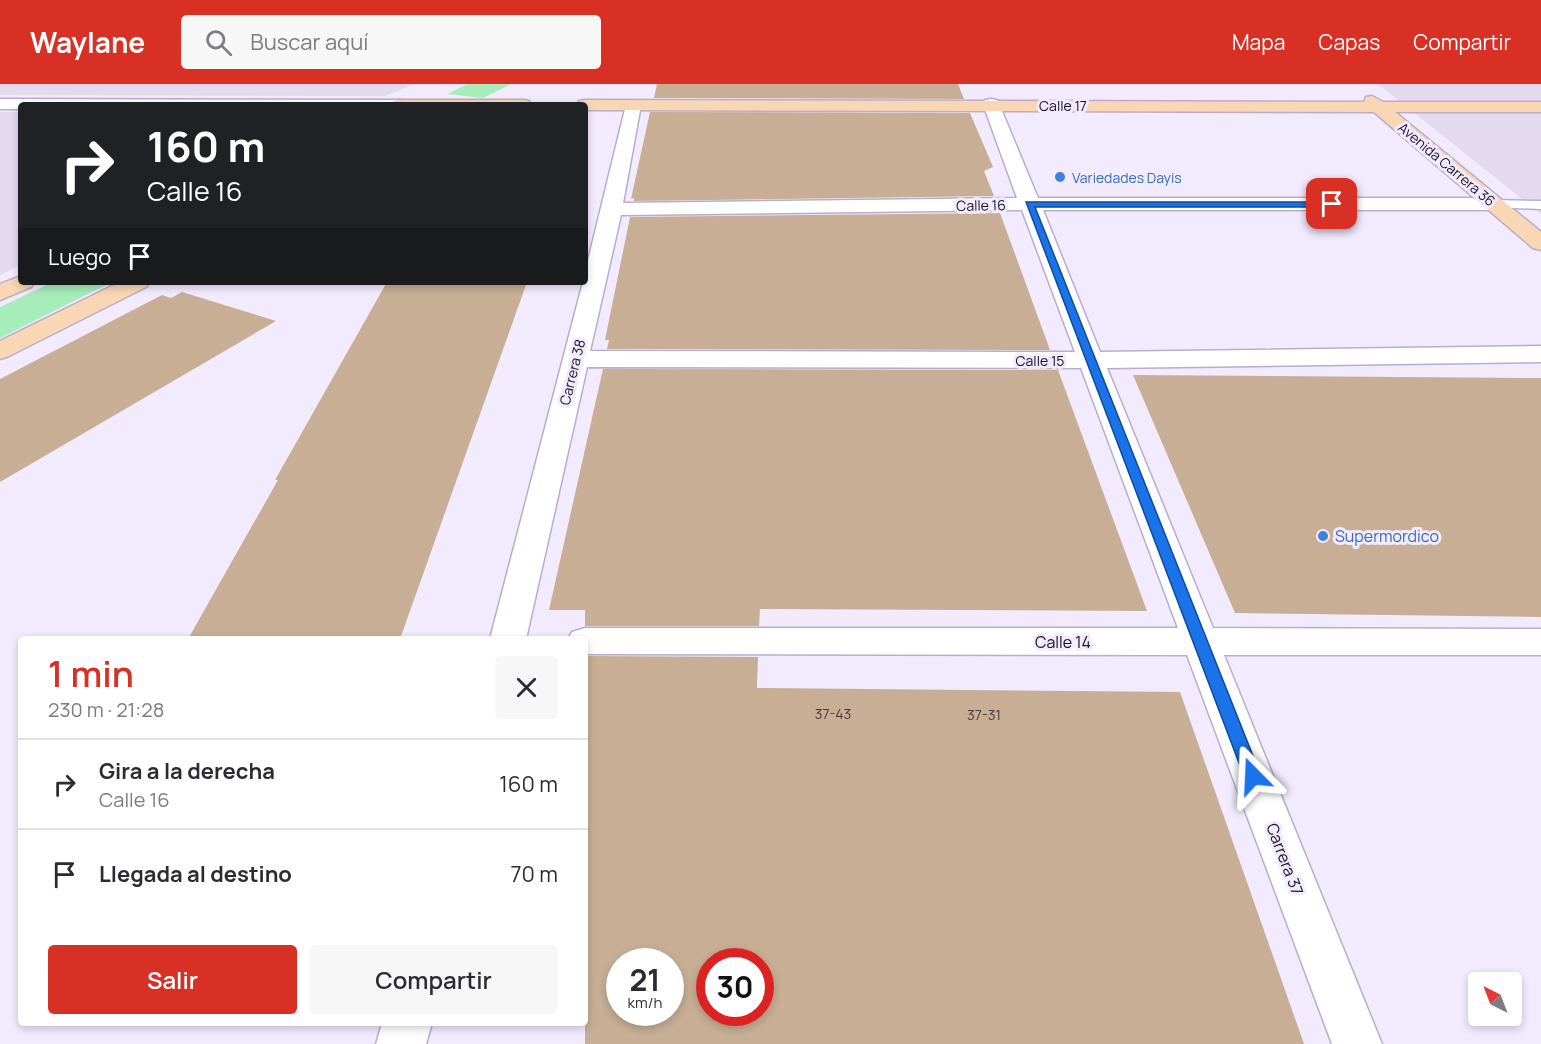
<!DOCTYPE html>
<html lang="es">
<meta charset="utf-8">
<style>
body{margin:0;font-family:Manrope,sans-serif;background:#f7f7f7;color:#2b2b33;height:100vh;display:flex;flex-direction:column;font-size:22px;white-space:nowrap}
*{box-sizing:border-box;margin:0}
p{font-size:20px;color:#7c7c81}
.icon{flex:none;width:33px;height:33px;fill:none;stroke:currentColor;stroke-width:2;stroke-linecap:round;stroke-linejoin:round}
.map{position:relative;flex:1;overflow:hidden}
.details{position:absolute;left:18px;top:552px;width:570px;height:390px;display:flex;flex-direction:column;background:#fff;border-radius:6px;box-shadow:0 3px 9px #0003}
.details>*{flex:none}
.top-card{position:absolute;left:18px;top:18px;width:570px;height:183px;border-radius:6px;box-shadow:0 3px 9px #0003;background:#202124;color:#fff;overflow:hidden}
.needle{width:39px;rotate:318deg}
.fabs{position:absolute;left:1468px;top:888px;display:grid;gap:12px}
.fabs a{display:grid;place-items:center;width:54px;height:54px;border-radius:6px;background:#fff;box-shadow:0 3px 9px #0003;font-size:30px}
.speed{position:absolute;left:606px;top:864px;display:flex;gap:12px;font-size:30px;font-weight:700;text-align:center}
.speed>*{display:grid;place-content:center;width:78px;height:78px;border-radius:50%;background:#fff;box-shadow:0 3px 9px #0003;line-height:1}
.speed small{font-size:15px;font-weight:400}
.speed .limit{border:9px solid #d22;background:#fff;color:#111}
.pin{position:absolute;display:grid;place-items:center;width:51px;height:51px;color:#fff;margin:-26px;border-radius:12px;box-shadow:0 3px 9px #0006}
.me{position:absolute;width:66px;margin:-33px;rotate:339deg;stroke-linejoin:round;filter:drop-shadow(0 0 4px #0008)}
.turn{display:flex;align-items:center;gap:21px;height:126px;padding:0 30px;font-size:27px}
.turn .icon{width:78px;height:78px;stroke-width:2.5}
.turn b{display:block;font-size:42px;line-height:51px}
.then{display:flex;align-items:center;height:57px;padding:0 30px;background:#0003;gap:12px;font-size:22px}
.round{display:grid;place-items:center;flex:none;width:63px;height:63px;border-radius:6px;background:#f7f7f7}
.headline{display:flex;align-items:center;justify-content:space-between;height:102px;padding:0 30px}
h1{font-size:36px;font-weight:600;line-height:45px;color:#d93025}
.primary-button{display:flex;gap:12px;margin-top:auto;padding:12px 30px}
.primary-button a{flex:1;height:69px;border-radius:6px;background:#d93025;color:#fff;font-size:24px;font-weight:600;line-height:69px;text-align:center}
.primary-button a+a{background:#f7f7f7;color:#2b2b33}
ul{padding:0;list-style:none}
li{display:flex;align-items:center;gap:18px;height:90px;padding:0 30px;border-top:2px solid #e1e1e2}
li div{flex:1}
li b{display:block;font-size:22px}
li em{font-style:normal}
header{display:flex;align-items:center;gap:36px;box-sizing:border-box;height:84px;padding:0 30px;background:#d93025;color:#fff}
header strong{font-size:28px}
nav{display:flex;gap:33px;margin-inline-start:auto;font-size:21px}
.search{width:420px;height:54px;background:#f7f7f7;display:flex;align-items:center;gap:15px;box-sizing:border-box;padding:0 21px;border-radius:6px;color:#7c7c81;font-size:22px}
.map>svg:first-child{display:block}
.built{fill:#e4daf0}
.green{fill:#a7ecbb}
.building{fill:#c7ae95;fill-rule:evenodd}
.lines{fill:none;stroke-linecap:round;stroke-linejoin:round}
.lane-casing{stroke:#baadcb;stroke-width:3}
.street-casing{stroke:#baadcb;stroke-width:3}
.secondary-casing{stroke:#baadcb;stroke-width:3}
.lane{fill:#fff;fill-rule:evenodd}
.street{fill:#fff;fill-rule:evenodd}
.secondary{fill:#fad7b4;fill-rule:evenodd}
.route{fill:#1a73e8;stroke:#114b97;stroke-width:1.5}
.shop-dot{fill:#3f7fe0;stroke:#f2eafd;stroke-width:2}
.labels{text-anchor:middle;dominant-baseline:central;stroke-width:6;stroke-linejoin:round;paint-order:stroke}
.far-street-label{font-size:14px;fill:#18131e;stroke:#f2eafd}
.far-shop-label{font-size:14px;fill:#366cbe;stroke:#f2eafd;text-anchor:start}
.number-label{font-size:14px;fill:#443a3c}
.shop-label{font-size:16px;fill:#366cbe;stroke:#f2eafd;text-anchor:start}
.street-label{font-size:16px;fill:#18131e;stroke:#f2eafd}
</style>
<header>
<strong>Waylane</strong>
<div class="search"><svg class="icon" aria-label="search" viewBox="0 0 24 24"><circle cx="10" cy="10" r="6"/><path d="M15 15l6 6"/></svg>Buscar aquí</div>
<nav><a>Mapa</a><a>Capas</a><a>Compartir</a></nav>
</header>
<div class="map">
<svg width="1541" height="960" viewBox="0 0 1541 960">
<rect width="100%" height="100%" fill="#f2eafd"/>
<!-- built -->
<g class="built">
<polygon points="0,0 414,0 385,12 0,11"/>
<polygon points="1378,0 1541,0 1541,130"/>
<polygon points="0,28 21,28 21,181 0,191"/>
</g>
<!-- green -->
<g class="green">
<polygon points="468,0 511,0 483,14 447,10"/>
<polygon points="53,198 112,198 0,254 0,223"/>
</g>
<!-- building -->
<g class="building">
<polygon points="657,0 958,0 964,15 654,14"/>
<polygon points="650,28 970,29 993,83 984,87 994,112 634,117 634,114 631,115"/>
<polygon points="1000,129 1050,266 607,265 609,256 605,256 630,133"/>
<polygon points="387,198 527,198 400,555 188,555 278,396 275,396"/>
<polygon points="182,208 276,237 0,398 0,295 162,211 171,214"/>
<polygon points="603,285 1058,286 1147,527 760,525 759,542 585,542 585,526 549,526"/>
<polygon points="1133,291 1541,294 1541,533 1235,529"/>
<path d="M585,572l173,1 -1,31 423,4 124,352h-719zM620,878h50v50h-50zM710,878h50v50h-50z"/>
</g>
<g class="lines">
<defs>
<polygon id="lane" points="1494,116 1541,117 1541,125 1489,123 1487,120"/>
<g id="street">
<polygon points="0,15 400,16 406,17 408,21 21,21 21,25 0,25"/>
<path d="M991,15l6,1 2,4 39,94h456l7,2 3,4 -3,4 -7,2h-451l57,142 441,-6v16l-434,6 106,260 328,1v26h-317l158,389h-50l-145,-389 -602,-1v-15h-17l4,-7 13,-4h593l-97,-260 -494,-1 -61,272h-36l93,-357h2v-9l42,-172h12l2,4 -18,98 394,-5 -34,-94 2,-4zM1022,126l53,142 -485,-1 31,-136z"/>
<polygon points="382,939 432,939 426,960 376,960"/>
</g>
<g id="secondary">
<polygon points="1372,12 1383,18 1541,18 1541,28 1395,28 1541,148 1541,166 1533,164 1374,28 585,26 585,21 577,21 579,17 585,16 1364,18 1366,13"/>
<polygon points="400,16 523,16 529,17 531,21 392,21 394,17"/>
<polygon points="21,192 21,198 35,198 31,203 0,216 0,200"/>
<polygon points="120,198 150,198 146,203 9,272 0,275 0,257"/>
</g>
</defs>
<!-- lane casing -->
<use href="#lane" class="lane-casing"/>
<!-- street casing -->
<use href="#street" class="street-casing"/>
<!-- secondary casing -->
<use href="#secondary" class="secondary-casing"/>
<!-- lane -->
<use href="#lane" class="lane"/>
<!-- street -->
<use href="#street" class="street"/>
<!-- secondary -->
<use href="#secondary" class="secondary"/>
</g>
<!-- route -->
<polygon class="route" points="1026,118 1332,118 1336,120 1332,123 1035,123 1261,692 1259,697 1253,699 1247,697 1244,692"/>
<!-- markers -->
<g class="shop-dot">
<circle cx="1060" cy="93" r="6"/>
<circle cx="1323" cy="452" r="6"/>
</g>
<g class="labels">
<!-- far-street labels -->
<g class="far-street-label">
<text x="1063" y="21">Calle 17</text>
<text transform="translate(1447 80) rotate(40)">Avenida Carrera 36</text>
<text transform="translate(981 121) rotate(-1)">Calle 16</text>
<text x="1040" y="276">Calle 15</text>
<text transform="translate(572 288) rotate(-76)">Carrera 38</text>
</g>
<!-- far-shop labels -->
<g class="far-shop-label">
<text x="1072" y="93">Variedades Dayis</text>
</g>
<!-- number labels -->
<g class="number-label">
<text x="833" y="629">37-43</text>
<text x="984" y="630">37-31</text>
</g>
<!-- shop labels -->
<g class="shop-label">
<text x="1335" y="452">Supermordico</text>
</g>
<!-- street labels -->
<g class="street-label">
<text x="1063" y="558">Calle 14</text>
<text transform="translate(1285 775) rotate(69)">Carrera 37</text>
</g>
</g>
</svg>
<div class="fabs">
<a><svg class="needle" viewBox="-14 -14 28 28"><path d="M0-13l5 13h-10z" fill="#e53935"/><path d="M0 13l5-13h-10z" fill="#7c7c81"/></svg></a>
</div>
<div class="speed"><div>21<small>km/h</small></div><div class="limit">30</div></div>
<div class="pin" style="left:1332px;top:120px;background:#d93025"><svg class="icon" aria-label="arrive" viewBox="0 0 24 24"><path d="M6 21V4h12l-3 4 3 4H6"/></svg></div>
<svg class="me" style="left:1253px;top:692px" viewBox="-20 -20 40 40"><path d="M0-17L14 15 0 8-14 15z" fill="#1a73e8" stroke="#fff" stroke-width="4"/></svg>
<div class="top-card">
<div class="turn"><svg class="icon" aria-label="right" viewBox="0 0 24 24"><path d="M7 20v-9h11M14 6l5 5-5 5"/></svg><div><b>160 m</b>Calle 16</div></div>
<div class="then">Luego<svg class="icon" aria-label="arrive" viewBox="0 0 24 24"><path d="M6 21V4h12l-3 4 3 4H6"/></svg></div>
</div>
<section class="details">
<div class="headline"><div><h1>1 min</h1><p>230 m · 21:28</p></div><a class="round"><svg class="icon" aria-label="close" viewBox="0 0 24 24"><path d="M6 6l12 12M18 6L6 18"/></svg></a></div>
<ul>
<li><svg class="icon" aria-label="right" viewBox="0 0 24 24"><path d="M7 20v-9h11M14 6l5 5-5 5"/></svg><div><b>Gira a la derecha</b><p>Calle 16</p></div><em>160 m</em></li>
<li><svg class="icon" aria-label="arrive" viewBox="0 0 24 24"><path d="M6 21V4h12l-3 4 3 4H6"/></svg><div><b>Llegada al destino</b></div><em>70 m</em></li>
</ul>
<div class="primary-button"><a>Salir</a><a>Compartir</a></div>
</section>
</div>
